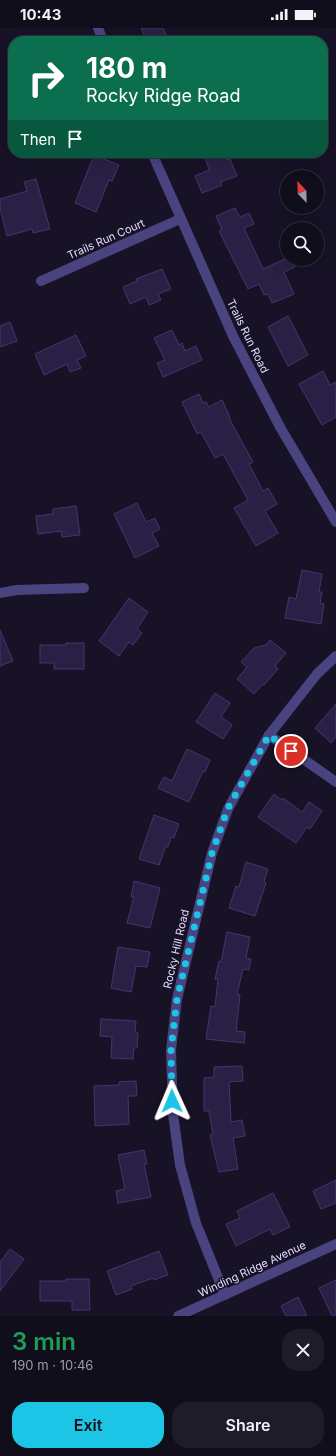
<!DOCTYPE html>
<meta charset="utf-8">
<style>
body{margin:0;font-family:Inter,sans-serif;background:#1e1c29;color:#f1f3f6;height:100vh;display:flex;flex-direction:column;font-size:15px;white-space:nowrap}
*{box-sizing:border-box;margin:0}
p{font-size:13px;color:#9c9ca3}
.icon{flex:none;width:22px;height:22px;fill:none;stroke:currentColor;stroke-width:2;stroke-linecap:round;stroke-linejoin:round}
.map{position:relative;height:1288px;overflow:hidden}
.details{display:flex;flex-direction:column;background:#110e1c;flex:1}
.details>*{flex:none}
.hud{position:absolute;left:8px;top:8px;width:320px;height:122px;border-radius:16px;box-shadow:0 4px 16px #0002,0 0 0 1px #302e3b;background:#0b6e4f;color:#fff;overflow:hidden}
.needle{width:26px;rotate:337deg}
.tools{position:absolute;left:280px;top:142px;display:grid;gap:8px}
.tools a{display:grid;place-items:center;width:44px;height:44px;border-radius:50%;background:#110e1c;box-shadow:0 4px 16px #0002,0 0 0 1px #302e3b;font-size:20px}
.pin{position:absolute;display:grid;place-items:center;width:34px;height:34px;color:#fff;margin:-17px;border:2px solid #fff;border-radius:50%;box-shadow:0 1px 4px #0007}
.me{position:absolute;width:44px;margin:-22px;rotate:359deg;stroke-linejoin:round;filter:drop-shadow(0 0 3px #0008)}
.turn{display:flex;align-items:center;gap:14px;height:84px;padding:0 12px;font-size:18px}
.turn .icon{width:52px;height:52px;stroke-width:2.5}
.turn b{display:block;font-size:28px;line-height:34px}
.then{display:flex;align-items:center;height:38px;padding:0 12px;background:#0003;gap:8px;font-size:15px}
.round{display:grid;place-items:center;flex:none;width:42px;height:42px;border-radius:16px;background:#1e1c29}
.headline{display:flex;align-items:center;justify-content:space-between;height:68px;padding:0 12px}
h1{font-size:24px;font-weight:600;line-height:30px;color:#1e9e55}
.primary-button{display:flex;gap:8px;margin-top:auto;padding:8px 12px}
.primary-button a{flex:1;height:46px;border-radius:16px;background:#1cc4e6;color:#111;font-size:16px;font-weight:600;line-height:46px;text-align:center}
.primary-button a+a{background:#1e1c29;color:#f1f3f6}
.status{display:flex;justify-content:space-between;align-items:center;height:28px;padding:0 20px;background:#110e1c;direction:ltr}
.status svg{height:11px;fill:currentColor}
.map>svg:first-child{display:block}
.building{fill:#2a2045;stroke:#44356e}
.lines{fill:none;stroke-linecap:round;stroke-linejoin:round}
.street{stroke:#494380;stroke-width:10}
.route{stroke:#1cc4e6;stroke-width:7;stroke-dasharray:0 12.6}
.labels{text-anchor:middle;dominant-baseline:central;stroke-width:3;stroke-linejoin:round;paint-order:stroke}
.street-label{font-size:11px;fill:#e1dbfb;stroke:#171226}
</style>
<div class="status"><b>10:43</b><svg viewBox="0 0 49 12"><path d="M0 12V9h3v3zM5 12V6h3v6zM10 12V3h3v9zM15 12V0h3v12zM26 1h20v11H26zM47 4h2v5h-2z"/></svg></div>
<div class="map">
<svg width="336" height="1288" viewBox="0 0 336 1288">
<rect width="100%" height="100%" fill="#171226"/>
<!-- building -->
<g class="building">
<polygon points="141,0 163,0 169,13 147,13"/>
<polygon points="204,125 224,125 227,132 230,131 237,148 220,154 222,157 202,165 195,148 209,142"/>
<polygon points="94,127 119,137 112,153 109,152 96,184 75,175"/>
<polygon points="36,151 50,201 33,205 32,201 7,208 0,180 0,171 27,163 24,154"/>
<polygon points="235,180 240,189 249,185 254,196 244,200 263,241 285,231 291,231 295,239 284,244 294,266 272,275 268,266 264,267 259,256 248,261 219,203 222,202 216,188"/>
<polygon points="162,241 171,261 158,266 161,272 149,277 146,269 130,276 123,259 137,253 136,251"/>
<polygon points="288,288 308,327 288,338 268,299"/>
<polygon points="10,294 17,313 0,319 0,298"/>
<polygon points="172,302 179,317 182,315 185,323 196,318 202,332 163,349 157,335 165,332 154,310"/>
<polygon points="76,307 86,328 77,332 81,340 70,344 67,336 44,347 35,326"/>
<polygon points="323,343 330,357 336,354 336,389 322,397 299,356"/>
<polygon points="199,366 203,375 206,374 209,379 222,372 230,389 229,390 253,434 249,436 263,463 268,460 277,476 265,483 278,505 256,518 234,480 248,472 223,426 215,430 201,404 197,406 182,374"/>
<polygon points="137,475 146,494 155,490 160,501 152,505 159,518 135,530 114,486"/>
<polygon points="76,478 80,507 62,509 61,503 38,506 36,488 53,486 53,481"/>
<polygon points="302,542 322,546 319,564 322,564 320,575 324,576 321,596 285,590 289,569 296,571"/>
<polygon points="129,570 148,584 137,601 142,605 133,617 129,614 119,628 99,613"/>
<polygon points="0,602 13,633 0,638"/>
<polygon points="270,612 286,625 275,638 278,641 264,657 263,656 254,666 237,651 247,639 241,634 254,620 266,617"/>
<polygon points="66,615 84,615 84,641 54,641 54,635 40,635 40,617 66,617"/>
<polygon points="215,665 230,675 221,689 232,697 223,711 196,694"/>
<polygon points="336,676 336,709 331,715 315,700"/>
<polygon points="187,721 210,732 205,744 203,743 189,774 158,760 164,749 172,753"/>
<polygon points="274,766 282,772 283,770 302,784 309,774 322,783 310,801 307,799 296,815 258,789"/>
<polygon points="154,787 179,796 174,810 171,809 168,819 166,818 159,837 139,831"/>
<polygon points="246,834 268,841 264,854 266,855 255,888 229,880 236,858 239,859"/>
<polygon points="134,853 160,860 150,900 127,895 134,869 131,869"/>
<polygon points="227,904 250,909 246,930 251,931 249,942 243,941 237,966 240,967 236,1003 245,1004 244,1015 206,1011 211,978 215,979 218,951 215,951 219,933 221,934"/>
<polygon points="118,919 150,924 147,939 136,938 131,964 111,960"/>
<polygon points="101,991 136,993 135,1004 138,1005 137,1020 134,1020 133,1031 111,1030 112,1009 100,1008"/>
<polygon points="242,1038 243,1053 229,1054 231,1094 242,1092 245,1108 233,1110 238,1141 219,1144 210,1107 213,1106 209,1083 204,1083 204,1050 214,1049 214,1039"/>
<polygon points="136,1053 137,1068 128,1068 129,1096 95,1098 94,1058 119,1057 119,1054"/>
<polygon points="144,1122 147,1136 144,1136 151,1169 118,1175 116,1163 125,1161 118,1127"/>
<polygon points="336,1152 336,1175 321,1181 313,1163"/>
<polygon points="273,1165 290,1199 273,1207 270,1201 236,1218 226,1196 240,1190 237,1183"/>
<polygon points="10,1221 24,1231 0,1263 0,1234"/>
<polygon points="159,1223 168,1247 154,1252 153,1250 131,1258 132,1261 116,1267 107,1243"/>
<polygon points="66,1251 89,1251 90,1282 72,1282 72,1273 40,1273 40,1253 66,1253"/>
<polygon points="336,1252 336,1288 332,1288 319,1260"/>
<polygon points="298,1269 307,1288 286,1288 281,1278"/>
</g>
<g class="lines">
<!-- street -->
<g class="street">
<polyline points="98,0 103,13"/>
<polyline points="152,125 233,308 280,399 336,494"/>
<polyline points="41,253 180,191"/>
<polyline points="0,565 17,562 84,560"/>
<polyline points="269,707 336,754"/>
<polyline points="225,1267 196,1195 180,1137 173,1086 171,1022 177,971 212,825 228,781 269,707 317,646 336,628"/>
<polyline points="178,1288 336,1216"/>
</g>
</g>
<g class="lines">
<!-- route -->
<polyline class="route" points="172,1073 171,1022 177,971 212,825 228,780 269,707 291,723"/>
</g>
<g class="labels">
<!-- street labels -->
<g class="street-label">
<text transform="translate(106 211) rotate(-24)">Trails Run Court</text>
<text transform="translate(248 308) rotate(64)">Trails Run Road</text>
<text transform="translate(176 921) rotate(-77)">Rocky Hill Road</text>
<text transform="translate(252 1241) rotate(-25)">Winding Ridge Avenue</text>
</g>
</g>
</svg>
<div class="tools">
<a><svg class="needle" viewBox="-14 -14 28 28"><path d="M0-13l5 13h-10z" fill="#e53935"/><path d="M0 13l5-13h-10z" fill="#9c9ca3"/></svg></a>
<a><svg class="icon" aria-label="search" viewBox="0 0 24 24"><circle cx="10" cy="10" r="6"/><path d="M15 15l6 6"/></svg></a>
</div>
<div class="pin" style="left:291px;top:723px;background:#d93025"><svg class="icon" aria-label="arrive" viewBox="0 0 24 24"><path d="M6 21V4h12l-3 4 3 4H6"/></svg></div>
<svg class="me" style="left:172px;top:1073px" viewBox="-20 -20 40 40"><path d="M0-17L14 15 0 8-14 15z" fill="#1cc4e6" stroke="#fff" stroke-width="4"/></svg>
<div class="hud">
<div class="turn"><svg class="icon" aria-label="right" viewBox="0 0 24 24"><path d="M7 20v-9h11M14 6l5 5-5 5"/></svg><div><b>180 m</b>Rocky Ridge Road</div></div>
<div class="then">Then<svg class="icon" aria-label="arrive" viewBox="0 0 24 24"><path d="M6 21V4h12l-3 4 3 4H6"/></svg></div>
</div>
</div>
<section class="details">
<div class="headline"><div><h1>3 min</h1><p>190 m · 10:46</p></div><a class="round"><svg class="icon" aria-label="close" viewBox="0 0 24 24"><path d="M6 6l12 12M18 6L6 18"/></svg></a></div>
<div class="primary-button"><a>Exit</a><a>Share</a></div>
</section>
